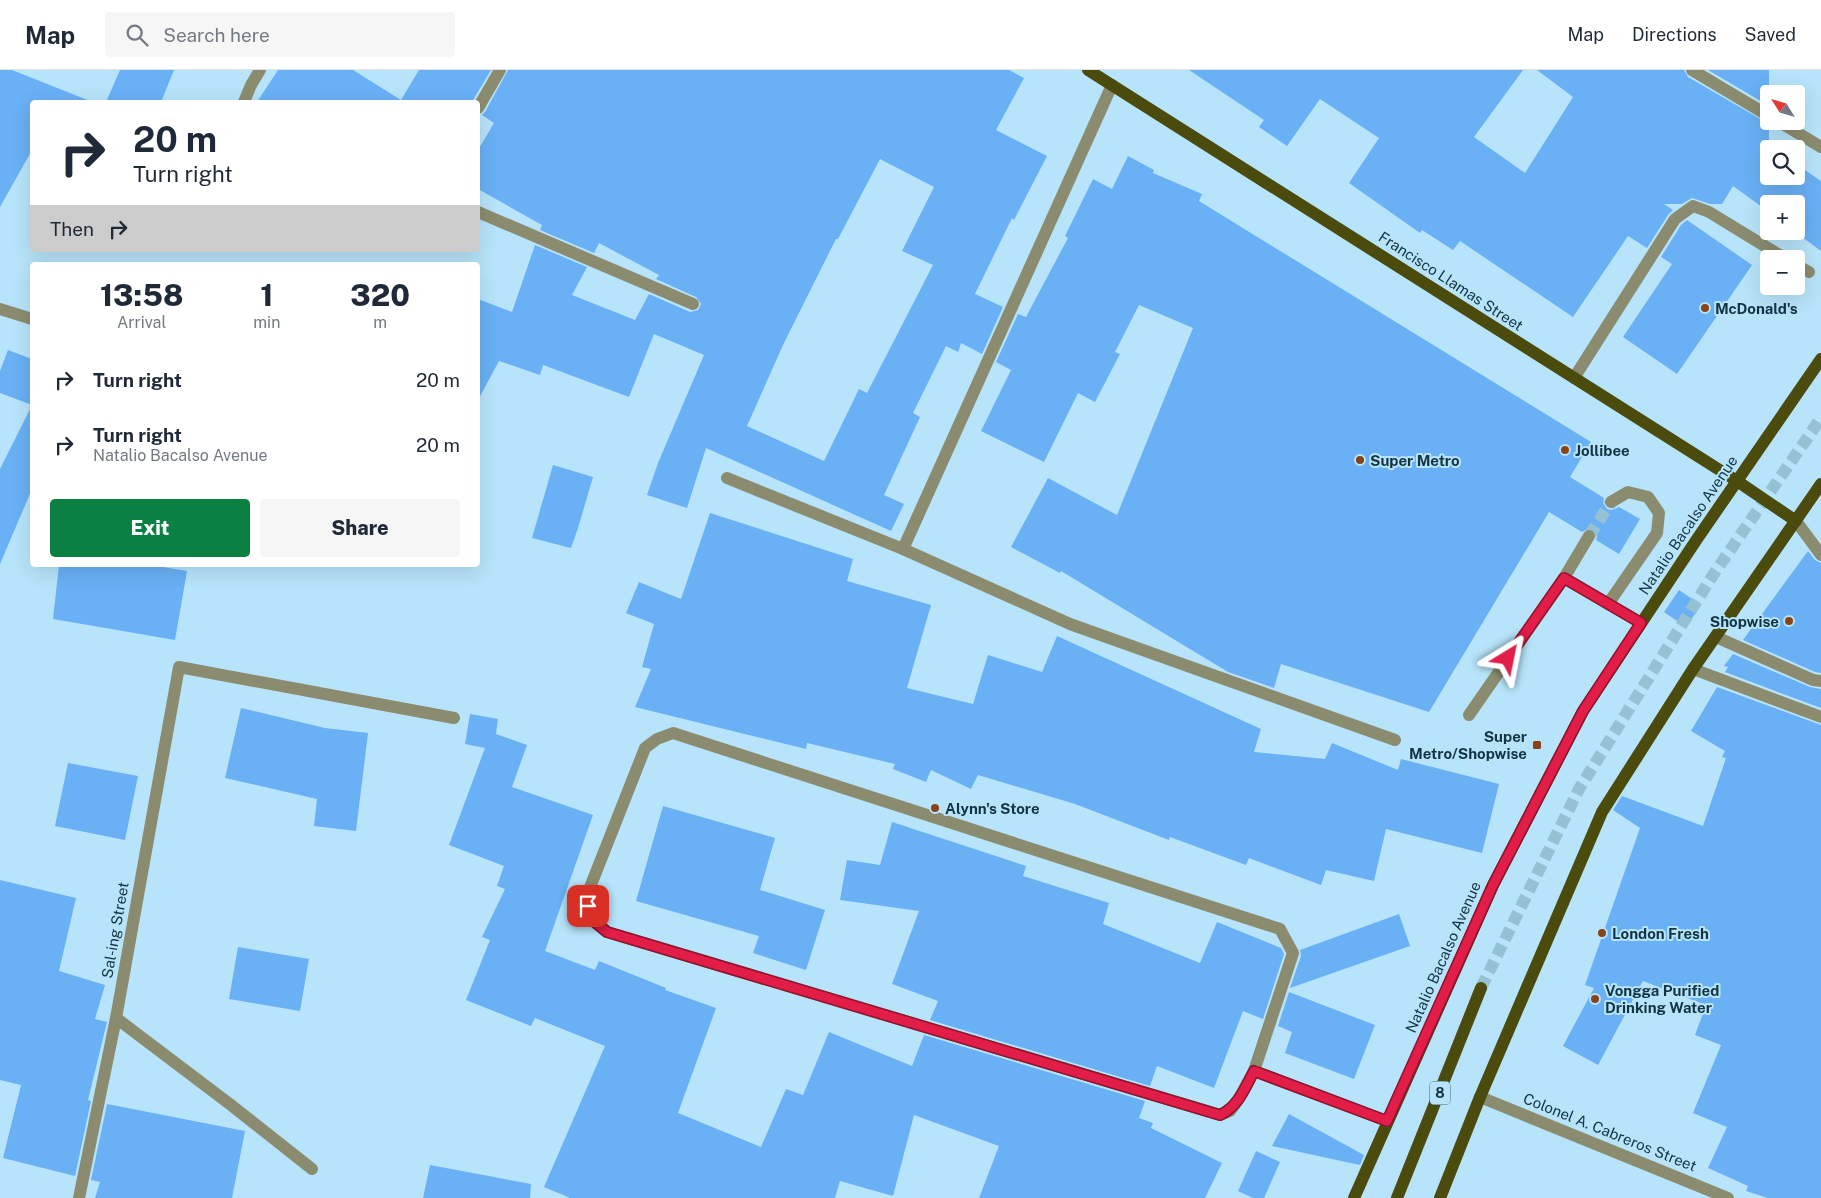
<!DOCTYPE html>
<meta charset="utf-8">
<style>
body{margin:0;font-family:"Public Sans",sans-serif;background:#f6f6f7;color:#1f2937;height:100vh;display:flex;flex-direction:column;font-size:19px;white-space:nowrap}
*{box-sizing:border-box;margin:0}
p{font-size:16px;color:#747a83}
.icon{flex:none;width:28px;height:28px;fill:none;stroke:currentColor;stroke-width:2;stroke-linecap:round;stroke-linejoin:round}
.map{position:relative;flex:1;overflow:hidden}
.drawer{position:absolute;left:30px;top:192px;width:450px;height:305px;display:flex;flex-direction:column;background:#fff;border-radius:5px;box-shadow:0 5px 20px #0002}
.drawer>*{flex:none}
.guide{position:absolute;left:30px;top:30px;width:450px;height:152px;border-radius:5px;box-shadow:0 5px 20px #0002;background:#fff;color:#1f2937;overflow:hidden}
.needle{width:32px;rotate:307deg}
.tools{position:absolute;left:1760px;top:15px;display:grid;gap:10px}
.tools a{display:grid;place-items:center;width:45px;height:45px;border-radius:5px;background:#fff;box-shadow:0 5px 20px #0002;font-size:25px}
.pin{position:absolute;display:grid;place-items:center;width:42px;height:42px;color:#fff;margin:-21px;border-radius:10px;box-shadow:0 2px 8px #0006}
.me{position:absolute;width:55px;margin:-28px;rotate:35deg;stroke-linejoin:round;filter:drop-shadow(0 0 4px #0008)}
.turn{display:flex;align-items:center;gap:18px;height:105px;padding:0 20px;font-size:22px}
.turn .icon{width:65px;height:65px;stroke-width:2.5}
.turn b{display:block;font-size:35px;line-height:42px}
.then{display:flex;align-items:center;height:48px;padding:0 20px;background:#0003;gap:10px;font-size:19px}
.eta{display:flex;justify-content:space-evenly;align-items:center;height:85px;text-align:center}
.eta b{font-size:30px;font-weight:800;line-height:35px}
.action{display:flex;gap:10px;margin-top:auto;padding:10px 20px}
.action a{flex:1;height:58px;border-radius:5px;background:#0b8043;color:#fff;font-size:20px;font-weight:800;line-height:58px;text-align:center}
.action a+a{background:#f6f6f7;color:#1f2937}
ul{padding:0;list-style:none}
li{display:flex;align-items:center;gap:15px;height:65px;padding:0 20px}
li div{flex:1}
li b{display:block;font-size:19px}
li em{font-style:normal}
header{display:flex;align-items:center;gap:30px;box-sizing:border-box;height:70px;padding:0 25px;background:#fff;border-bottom:1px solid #e0e1e3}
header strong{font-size:24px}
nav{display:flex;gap:28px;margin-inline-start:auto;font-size:18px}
.search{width:350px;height:45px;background:#f6f6f7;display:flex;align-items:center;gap:12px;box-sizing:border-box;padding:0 18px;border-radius:5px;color:#747a83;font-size:19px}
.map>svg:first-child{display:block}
.building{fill:#69b0f5;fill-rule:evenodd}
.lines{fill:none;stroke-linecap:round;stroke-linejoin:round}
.minor-tunnel{stroke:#96c1d5;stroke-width:12;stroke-dasharray:12 6;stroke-linecap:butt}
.major-tunnel{stroke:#96c1d5;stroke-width:12;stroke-dasharray:12 6;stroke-linecap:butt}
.minor{stroke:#8b8c6f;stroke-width:12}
.major{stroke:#4b4b0d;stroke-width:12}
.route-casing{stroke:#92132f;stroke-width:12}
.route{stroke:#e11d48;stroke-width:9}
.poi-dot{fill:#884318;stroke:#b7e4fa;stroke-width:2}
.labels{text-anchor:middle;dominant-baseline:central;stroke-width:4;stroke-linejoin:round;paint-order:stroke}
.shield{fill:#b7e4fa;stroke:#44697a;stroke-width:1}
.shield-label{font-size:14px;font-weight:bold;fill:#133443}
.street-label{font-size:15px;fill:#133443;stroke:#b7e4fa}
.poi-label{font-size:15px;font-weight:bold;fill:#133443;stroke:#b7e4fa;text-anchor:start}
</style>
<header>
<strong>Map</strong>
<div class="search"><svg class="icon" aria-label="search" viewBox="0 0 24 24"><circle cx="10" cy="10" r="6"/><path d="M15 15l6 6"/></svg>Search here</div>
<nav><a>Map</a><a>Directions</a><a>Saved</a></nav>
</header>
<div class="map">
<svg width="1821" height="1128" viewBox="0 0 1821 1128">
<rect width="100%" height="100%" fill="#b7e4fa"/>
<!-- building -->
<g class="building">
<polygon points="0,0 12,0 90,31 90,32 32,32 32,80 0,137"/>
<polygon points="120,0 174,0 161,32 106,32"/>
<polygon points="278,0 353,0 401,30 419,0 491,0 472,32 257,32"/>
<path d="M508,0h501l15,8 -28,52 51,26 -33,64 -2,-2 -37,76 28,13 -21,47 -21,-11 -3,9 -12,-6 -33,67 7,4 -36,78 20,9 -13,27 -185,-83 -19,60 -40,-13 11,-32 46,-108 -50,-21 -25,63 -86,-32 -3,10 -41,-14 -21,39v-101l34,13 23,-67 52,22 -15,28 63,25 14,-26 41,18 8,-2 3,-6 -5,-7 -40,-18 3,-4 -60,-32 -5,10 -54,-23 2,-5 -64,-36v-39l16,-27 -12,-8 3,-3zM880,89l54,28 -32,64 31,14 -66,128 -8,-4 -35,72 -77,-35 36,-81 53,-106h2z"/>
<polygon points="1189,0 1523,0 1474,67 1525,103 1573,27 1537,0 1684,0 1688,7 1769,54 1769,75 1774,79 1769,79 1769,106 1796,106 1796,94 1821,111 1821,181 1794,161 1796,161 1796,134 1769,134 1769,142 1733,116 1722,134 1710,134 1692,128 1682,134 1664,134 1673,140 1668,145 1647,178 1628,166 1573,247 1460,171 1453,180 1422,160 1420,163 1349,113 1379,68 1320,29 1287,76 1259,57 1264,50"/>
<polygon points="1708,0 1769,0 1769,36"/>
<polygon points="1128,86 1154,100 1153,103 1202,124 1199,131 1591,372 1570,407 1604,428 1603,433 1607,439 1612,440 1619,437 1640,449 1619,484 1596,470 1597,466 1594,459 1589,458 1582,462 1549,442 1429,642 1281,594 1274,618 1228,602 1061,501 1060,503 1011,477 1048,408 1117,445 1193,258 1139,235 1115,282 1120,284 1095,332 1078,323 1044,392 981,361 1011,300 996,292 1018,244 1026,247 1068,168 1065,166 1093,109 1112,119"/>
<polygon points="1687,150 1752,195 1677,304 1623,267 1672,194 1661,187 1681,155"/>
<polygon points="8,280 32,289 32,419 0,494 0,399 32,335 0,323 0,301"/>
<polygon points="553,395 593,407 578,458 571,478 532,468"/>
<polygon points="710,443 853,489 847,511 931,535 907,618 973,634 988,585 1042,602 1057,566 1261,659 1254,682 1325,689 1332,673 1398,700 1401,689 1499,714 1482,783 1386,759 1374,811 1326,800 1321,815 1249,788 1246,795 1170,767 1169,770 1075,734 978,705 971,719 931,700 926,712 893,699 895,694 807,673 806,679 635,637 651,599 642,597 654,554 626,543 639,512 681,529"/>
<polygon points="1808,481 1815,490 1821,493 1821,603 1815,602 1743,570"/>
<polygon points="59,495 151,495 187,501 175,570 53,549"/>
<polygon points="1679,520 1701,535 1686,557 1664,542"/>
<polygon points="1733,584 1810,617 1821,619 1821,638 1725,602 1728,597 1724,596"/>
<polygon points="1717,617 1821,655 1821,1128 1768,1128 1746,1121 1748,1116 1708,1098 1727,1057 1693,1043 1721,975 1695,965 1706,935 1643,911 1598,995 1563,976 1594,918 1585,915 1640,758 1613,740 1622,726 1703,756 1726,688 1722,687 1725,681 1691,661"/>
<polygon points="241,638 325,658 368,663 356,761 314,756 317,729 225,708"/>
<polygon points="470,644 498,649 496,664 527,675 512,717 593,745 545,881 595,900 599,891 666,918 665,920 716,938 678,1043 761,1077 786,1019 803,1025 829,962 912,996 924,965 1145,1031 1139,1048 1153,1053 1151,1058 1222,1093 1205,1128 979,1128 999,1076 914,1045 893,1126 840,1111 835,1128 570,1128 544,1117 605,976 535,948 531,956 466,930 490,870 482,867 505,819 497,816 504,796 449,775 485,678 465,674"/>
<polygon points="68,693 138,706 125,770 55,756"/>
<polygon points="663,736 775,768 760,820 825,840 806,900 753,883 759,866 636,831"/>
<polygon points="892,752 1026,796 1023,806 1109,833 1103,854 1200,893 1217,852 1281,878 1284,884 1263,949 1243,941 1214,1018 1157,996 1150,1016 930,950 938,931 892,914 919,841 840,830 847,790 880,795"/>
<polygon points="0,810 76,828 59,901 105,915 95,949 107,952 88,1030 91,1031 75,1106 3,1088 21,1015 0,1010"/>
<polygon points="1399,844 1410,876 1290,918 1301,886 1300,880"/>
<polygon points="238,877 309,889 300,941 229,929"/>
<polygon points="1289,922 1375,955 1354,1009 1285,983 1292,962 1278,956"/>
<polygon points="107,1034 245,1061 232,1128 95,1128 100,1112 91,1110"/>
<polygon points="1289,1044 1364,1085 1360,1095 1272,1076"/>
<polygon points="1256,1081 1280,1092 1264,1128 1253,1128 1238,1121"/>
<polygon points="430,1095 531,1114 530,1128 423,1128"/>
</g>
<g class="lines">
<!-- minor-tunnel -->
<polyline class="minor-tunnel" points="1589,466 1611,432"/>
<!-- major-tunnel -->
<polyline class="major-tunnel" points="1481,918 1579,719 1713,505 1821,348"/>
<!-- minor -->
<g class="minor">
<polyline points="1692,0 1769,46"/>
<polyline points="244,32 251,15 260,0"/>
<polyline points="478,38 500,0"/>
<polyline points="1778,51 1821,77"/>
<polyline points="478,142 693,234"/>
<polyline points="1796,195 1809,202"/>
<polyline points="0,239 32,249"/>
<polyline points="1574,308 1675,149 1693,136 1709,142 1786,189"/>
<polyline points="727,408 903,479 1070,554 1395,670"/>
<polyline points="1796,451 1821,485"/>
<polyline points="903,479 1112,15"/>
<polyline points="1564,508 1589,466"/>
<polyline points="1608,534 1657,463 1659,443 1648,427 1628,422 1611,432"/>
<polyline points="1716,567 1813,610 1821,611"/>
<polyline points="1693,599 1821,647"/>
<polyline points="1469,645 1564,508 1641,553"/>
<polygon points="673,663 1280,859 1293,883 1254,1001 1238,1030 1230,1041 1220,1045 607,862 590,848 587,825 645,678 657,669"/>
<polyline points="116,948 231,1035 312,1099"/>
<polyline points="1254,1001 1387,1051"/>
<polyline points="1480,1027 1728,1128"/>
<polyline points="79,1128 116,948 179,597 454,648"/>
</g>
<!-- major -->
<g class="major">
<polyline points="1088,0 1737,411 1796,451"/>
<polyline points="1354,1128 1493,815 1583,641 1697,469 1821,289"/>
<polyline points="1397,1128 1481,918"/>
<polyline points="1440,1128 1480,1027 1602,742 1693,599 1821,414"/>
</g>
</g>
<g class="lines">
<defs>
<path id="route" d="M588,836l2,12 17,14 613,183c18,-8 25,-27 34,-44l133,50 106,-236 90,-174 58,-88 -77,-45 -56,80"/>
</defs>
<!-- route casing -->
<use href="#route" class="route-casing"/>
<!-- route -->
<use href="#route" class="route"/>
</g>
<!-- markers -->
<g class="poi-dot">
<circle cx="1705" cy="238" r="5"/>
<circle cx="1565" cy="380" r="5"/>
<circle cx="1360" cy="390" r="5"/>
<circle cx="1789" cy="551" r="5"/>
<rect x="1532" y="670" width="10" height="10" rx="2.5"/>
<circle cx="935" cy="738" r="5"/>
<circle cx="1602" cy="863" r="5"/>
<circle cx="1595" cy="929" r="5"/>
</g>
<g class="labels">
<!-- shield labels -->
<rect class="shield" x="1430" y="1011.5" width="20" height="23" rx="4"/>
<g class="shield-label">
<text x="1440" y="1023">8</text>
</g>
<!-- street labels -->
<g class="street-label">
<text transform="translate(1451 211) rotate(33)">Francisco Llamas Street</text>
<text transform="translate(1688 455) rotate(-56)">Natalio Bacalso Avenue</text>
<text transform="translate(115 860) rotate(-80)">Sal-ing Street</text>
<text transform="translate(1443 887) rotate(-66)">Natalio Bacalso Avenue</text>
<text transform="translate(1610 1062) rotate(22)">Colonel A. Cabreros Street</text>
</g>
<!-- poi labels -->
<g class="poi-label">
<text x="1715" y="238">McDonald's</text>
<text x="1575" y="380">Jollibee</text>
<text x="1370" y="390">Super Metro</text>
<text x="1779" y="551" text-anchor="end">Shopwise</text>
<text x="1527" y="666" text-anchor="end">Super<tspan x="1527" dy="17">Metro/Shopwise</tspan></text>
<text x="945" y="738">Alynn's Store</text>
<text x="1612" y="863">London Fresh</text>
<text x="1605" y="920">Vongga Purified<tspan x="1605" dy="17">Drinking Water</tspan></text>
</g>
</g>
</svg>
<div class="tools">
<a><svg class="needle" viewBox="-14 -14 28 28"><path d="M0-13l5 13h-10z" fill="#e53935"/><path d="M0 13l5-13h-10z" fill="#747a83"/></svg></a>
<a><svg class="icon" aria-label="search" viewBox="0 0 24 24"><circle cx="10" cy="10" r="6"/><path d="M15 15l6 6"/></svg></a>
<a>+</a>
<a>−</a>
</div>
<div class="pin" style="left:588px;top:836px;background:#d93025"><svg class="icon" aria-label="arrive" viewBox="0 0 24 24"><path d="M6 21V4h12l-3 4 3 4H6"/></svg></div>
<svg class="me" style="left:1508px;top:588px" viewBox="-20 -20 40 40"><path d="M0-17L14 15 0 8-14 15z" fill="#e11d48" stroke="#fff" stroke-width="4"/></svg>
<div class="guide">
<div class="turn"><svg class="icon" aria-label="right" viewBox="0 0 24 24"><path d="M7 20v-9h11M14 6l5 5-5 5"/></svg><div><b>20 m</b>Turn right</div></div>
<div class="then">Then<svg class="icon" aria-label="right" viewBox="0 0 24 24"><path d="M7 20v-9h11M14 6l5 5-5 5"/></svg></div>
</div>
<section class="drawer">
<div class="eta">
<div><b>13:58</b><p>Arrival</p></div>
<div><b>1</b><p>min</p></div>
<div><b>320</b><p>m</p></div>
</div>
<ul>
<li><svg class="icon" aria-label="right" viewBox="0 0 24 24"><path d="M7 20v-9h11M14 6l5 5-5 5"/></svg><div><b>Turn right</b></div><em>20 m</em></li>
<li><svg class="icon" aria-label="right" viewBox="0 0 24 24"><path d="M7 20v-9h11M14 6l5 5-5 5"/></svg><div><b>Turn right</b><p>Natalio Bacalso Avenue</p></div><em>20 m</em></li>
</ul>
<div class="action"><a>Exit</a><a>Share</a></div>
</section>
</div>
